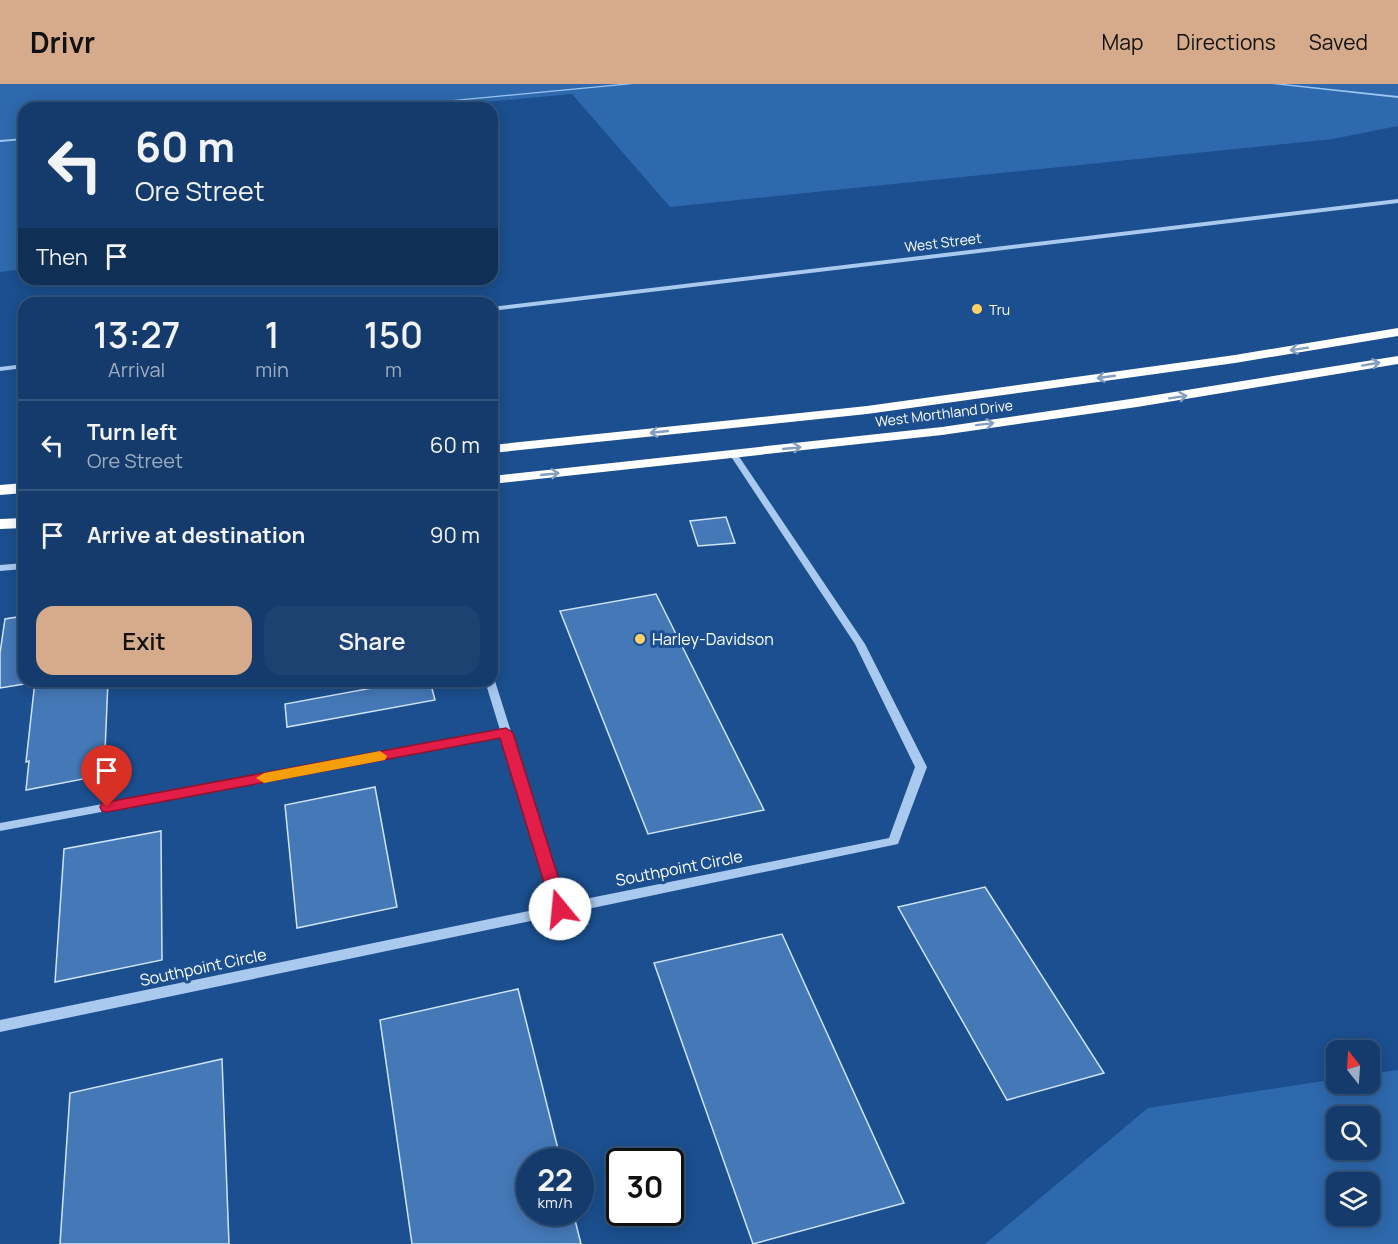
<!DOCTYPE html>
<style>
body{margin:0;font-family:Manrope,sans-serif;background:#1d4271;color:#f1f3f6;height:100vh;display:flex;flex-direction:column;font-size:22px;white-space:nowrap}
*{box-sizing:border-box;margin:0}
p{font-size:20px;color:#9dadc1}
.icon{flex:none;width:33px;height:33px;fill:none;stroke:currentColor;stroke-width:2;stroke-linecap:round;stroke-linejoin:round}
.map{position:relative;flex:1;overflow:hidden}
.drawer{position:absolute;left:18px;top:213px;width:480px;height:390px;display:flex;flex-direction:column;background:#143b6b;border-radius:18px;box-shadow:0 3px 15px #0003,0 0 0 2px #33557e}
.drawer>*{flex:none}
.banner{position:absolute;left:18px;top:18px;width:480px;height:183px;border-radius:18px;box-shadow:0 3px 15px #0003,0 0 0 2px #33557e;background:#143b6b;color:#f1f3f6;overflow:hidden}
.needle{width:39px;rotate:343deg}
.tools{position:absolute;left:1326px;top:956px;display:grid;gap:12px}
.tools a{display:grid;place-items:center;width:54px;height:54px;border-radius:12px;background:#143b6b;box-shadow:0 3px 15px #0003,0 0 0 2px #33557e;font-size:30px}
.speed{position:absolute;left:516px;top:1064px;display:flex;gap:12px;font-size:30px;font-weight:700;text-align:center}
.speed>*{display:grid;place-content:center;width:78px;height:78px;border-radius:50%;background:#143b6b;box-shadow:0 3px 15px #0003,0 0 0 2px #33557e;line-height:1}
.speed small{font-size:15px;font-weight:400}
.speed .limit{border:3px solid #111;border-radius:9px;background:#fff;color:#111}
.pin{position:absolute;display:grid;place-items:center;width:51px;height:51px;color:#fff;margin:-62px -26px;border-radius:50% 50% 50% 0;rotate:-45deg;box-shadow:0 0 6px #0007}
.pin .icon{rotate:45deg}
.me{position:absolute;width:66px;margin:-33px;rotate:343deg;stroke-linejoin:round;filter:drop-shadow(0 0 4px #0008)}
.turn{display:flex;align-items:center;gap:21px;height:126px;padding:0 18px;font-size:27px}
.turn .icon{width:78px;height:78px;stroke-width:2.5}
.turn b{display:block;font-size:42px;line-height:51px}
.then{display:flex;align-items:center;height:57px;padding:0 18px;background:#0003;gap:12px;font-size:22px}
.eta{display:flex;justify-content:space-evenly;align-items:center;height:102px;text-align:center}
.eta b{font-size:36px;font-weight:600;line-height:42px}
.button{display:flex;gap:12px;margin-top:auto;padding:12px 18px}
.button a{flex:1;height:69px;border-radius:18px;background:#d6ab8b;color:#111;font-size:24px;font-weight:600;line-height:69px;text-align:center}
.button a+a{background:#1d4271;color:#f1f3f6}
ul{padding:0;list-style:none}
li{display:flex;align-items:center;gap:18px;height:90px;padding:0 18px;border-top:2px solid #33557e}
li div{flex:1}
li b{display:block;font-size:22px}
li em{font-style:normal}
header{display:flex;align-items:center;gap:36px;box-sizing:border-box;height:84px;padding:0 30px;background:#d6ab8b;color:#111}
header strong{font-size:28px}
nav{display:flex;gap:33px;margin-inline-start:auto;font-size:21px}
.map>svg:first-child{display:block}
.green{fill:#2e69ad;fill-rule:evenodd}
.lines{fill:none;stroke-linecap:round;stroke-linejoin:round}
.stream{fill:#9cc4f0;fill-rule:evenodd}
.building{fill:#4478b7;stroke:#cfe3fa;stroke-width:1.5}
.minor{fill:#a9c9ee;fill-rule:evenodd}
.highway{fill:#fff;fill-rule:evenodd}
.oneway{stroke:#829ec1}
.route{fill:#e11d48;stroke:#92132f;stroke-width:1.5}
.slow{fill:#f59e0b}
.poi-dot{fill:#ffd166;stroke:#1b4f8f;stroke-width:2}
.labels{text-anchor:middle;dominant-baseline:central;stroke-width:6;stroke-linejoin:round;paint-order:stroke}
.far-street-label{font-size:14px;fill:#fff;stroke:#1b4f8f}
.far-poi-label{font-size:14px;fill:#fff;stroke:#1b4f8f;text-anchor:start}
.poi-label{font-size:16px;fill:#fff;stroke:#1b4f8f;text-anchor:start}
.street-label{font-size:16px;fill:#fff;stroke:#1b4f8f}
</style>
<header>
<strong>Drivr</strong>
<nav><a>Map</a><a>Directions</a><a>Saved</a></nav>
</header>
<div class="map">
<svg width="1398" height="1160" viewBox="0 0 1398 1160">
<rect width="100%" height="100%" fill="#1b4f8f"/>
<!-- green -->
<g class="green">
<polygon points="0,0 1398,0 1398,42 1333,55 670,123 572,10 423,24 24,24 24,185 0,188"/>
<path d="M1398,986v174h-413l163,-136 188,-29v4h34v-9zM1336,1032h34v33h-34zM1336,1098h34v33h-34z"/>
</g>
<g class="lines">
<!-- stream -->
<g class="stream">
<polygon points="621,0 634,0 383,24 369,24"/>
<polygon points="1272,0 1284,0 1398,12 1398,14"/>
<polygon points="24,54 24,56 0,58 0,56"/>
</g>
</g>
<!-- building -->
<g class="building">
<polygon points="726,433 735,459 698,462 690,437"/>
<polygon points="656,510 764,726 648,750 560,527"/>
<polygon points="24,532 24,600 0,604 0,569 5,535"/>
<polygon points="35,597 108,597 104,691 26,706 29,677 26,678"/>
<polygon points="410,597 430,597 435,616 287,643 285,620"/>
<polygon points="375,703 397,823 297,844 285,721"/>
<polygon points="161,747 162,876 55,898 64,765"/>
<polygon points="985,803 1104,989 1007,1016 898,823"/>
<polygon points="782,850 904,1119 753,1160 654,879"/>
<polygon points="518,905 561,1077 530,1077 530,1128 573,1128 581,1160 412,1160 380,936"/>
<polygon points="222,975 229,1160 60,1160 70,1009"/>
</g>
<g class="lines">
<!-- minor -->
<g class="minor">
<polygon points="1398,115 1398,119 492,227 492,223"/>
<polygon points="24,280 24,284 0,287 0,283"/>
<polygon points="734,368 738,371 865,560 927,683 898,760 0,948 0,936 553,822 502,653 0,747 0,739 500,646 485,597 492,597 492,594 495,597 565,819 889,754 915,683 855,560 730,371"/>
<polygon points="24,479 24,485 0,487 0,481"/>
</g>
<!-- highway -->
<g class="highway">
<polygon points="1398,244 1398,252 1235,279 867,330 492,369 492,361 867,322 1235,271"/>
<polygon points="1398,272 1398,280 1137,323 942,351 492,400 492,392 942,343 1137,314"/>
<polygon points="24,399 24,409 0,411 0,401"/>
<polygon points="24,434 24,444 0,445 0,435"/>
</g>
</g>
<!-- one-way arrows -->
<defs><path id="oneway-shaft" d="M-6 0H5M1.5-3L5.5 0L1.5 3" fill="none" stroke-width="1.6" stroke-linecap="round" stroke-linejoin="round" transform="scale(1.5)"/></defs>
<g class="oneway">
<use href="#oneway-shaft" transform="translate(1299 265) rotate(171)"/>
<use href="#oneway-shaft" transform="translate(1371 280) rotate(-10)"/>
<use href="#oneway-shaft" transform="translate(1106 293) rotate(172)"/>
<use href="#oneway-shaft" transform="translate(1178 313) rotate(-9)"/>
<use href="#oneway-shaft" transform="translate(985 340) rotate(-7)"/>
<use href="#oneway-shaft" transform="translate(659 348) rotate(174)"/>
<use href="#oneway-shaft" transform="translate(792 364) rotate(-6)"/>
<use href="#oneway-shaft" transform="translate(550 390) rotate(-6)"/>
</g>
<!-- route -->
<polygon class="route" points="506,644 513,649 568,825 566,829 560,831 554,829 552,825 500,654 107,728 102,727 100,723 102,719 107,718"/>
<!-- slow -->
<polygon class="slow" points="380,667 387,672 385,676 264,699 256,694 264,689"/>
<!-- markers -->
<g class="poi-dot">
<circle cx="977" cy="225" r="6"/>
<circle cx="640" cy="555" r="6"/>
</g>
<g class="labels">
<!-- far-street labels -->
<g class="far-street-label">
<text transform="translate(943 158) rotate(-7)">West Street</text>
<text transform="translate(944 329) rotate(-7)">West Morthland Drive</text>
</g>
<!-- far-poi labels -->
<g class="far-poi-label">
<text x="989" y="225">Tru</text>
</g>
<!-- poi labels -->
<g class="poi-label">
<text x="652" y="555">Harley-Davidson</text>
</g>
<!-- street labels -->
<g class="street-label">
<text transform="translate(679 784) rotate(-11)">Southpoint Circle</text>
<text transform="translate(203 883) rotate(-12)">Southpoint Circle</text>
</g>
</g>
</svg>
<div class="tools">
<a><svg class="needle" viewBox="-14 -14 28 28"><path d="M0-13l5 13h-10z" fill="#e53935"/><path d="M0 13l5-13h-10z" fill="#9dadc1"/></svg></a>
<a><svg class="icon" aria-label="search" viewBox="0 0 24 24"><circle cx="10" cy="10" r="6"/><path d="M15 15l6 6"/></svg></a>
<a><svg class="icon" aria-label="layers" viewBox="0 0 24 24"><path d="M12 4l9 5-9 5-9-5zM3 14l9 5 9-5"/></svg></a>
</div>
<div class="speed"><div>22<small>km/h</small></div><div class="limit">30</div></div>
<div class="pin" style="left:107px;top:723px;background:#d93025"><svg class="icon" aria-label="arrive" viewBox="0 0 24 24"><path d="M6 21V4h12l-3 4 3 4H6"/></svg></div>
<svg class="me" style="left:560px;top:825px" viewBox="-20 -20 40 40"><circle r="19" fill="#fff"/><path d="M0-13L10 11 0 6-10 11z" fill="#e11d48"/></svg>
<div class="banner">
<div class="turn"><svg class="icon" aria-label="left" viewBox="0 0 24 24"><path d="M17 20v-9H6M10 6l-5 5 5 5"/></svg><div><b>60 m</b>Ore Street</div></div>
<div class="then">Then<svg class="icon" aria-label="arrive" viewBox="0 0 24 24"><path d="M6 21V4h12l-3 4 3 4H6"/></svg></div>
</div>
<section class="drawer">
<div class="eta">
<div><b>13:27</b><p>Arrival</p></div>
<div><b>1</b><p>min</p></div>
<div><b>150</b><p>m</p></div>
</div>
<ul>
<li><svg class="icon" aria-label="left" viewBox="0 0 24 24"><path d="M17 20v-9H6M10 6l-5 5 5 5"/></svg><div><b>Turn left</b><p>Ore Street</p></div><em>60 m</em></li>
<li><svg class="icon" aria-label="arrive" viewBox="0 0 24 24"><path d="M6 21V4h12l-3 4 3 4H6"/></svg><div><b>Arrive at destination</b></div><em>90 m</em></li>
</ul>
<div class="button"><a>Exit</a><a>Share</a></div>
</section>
</div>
